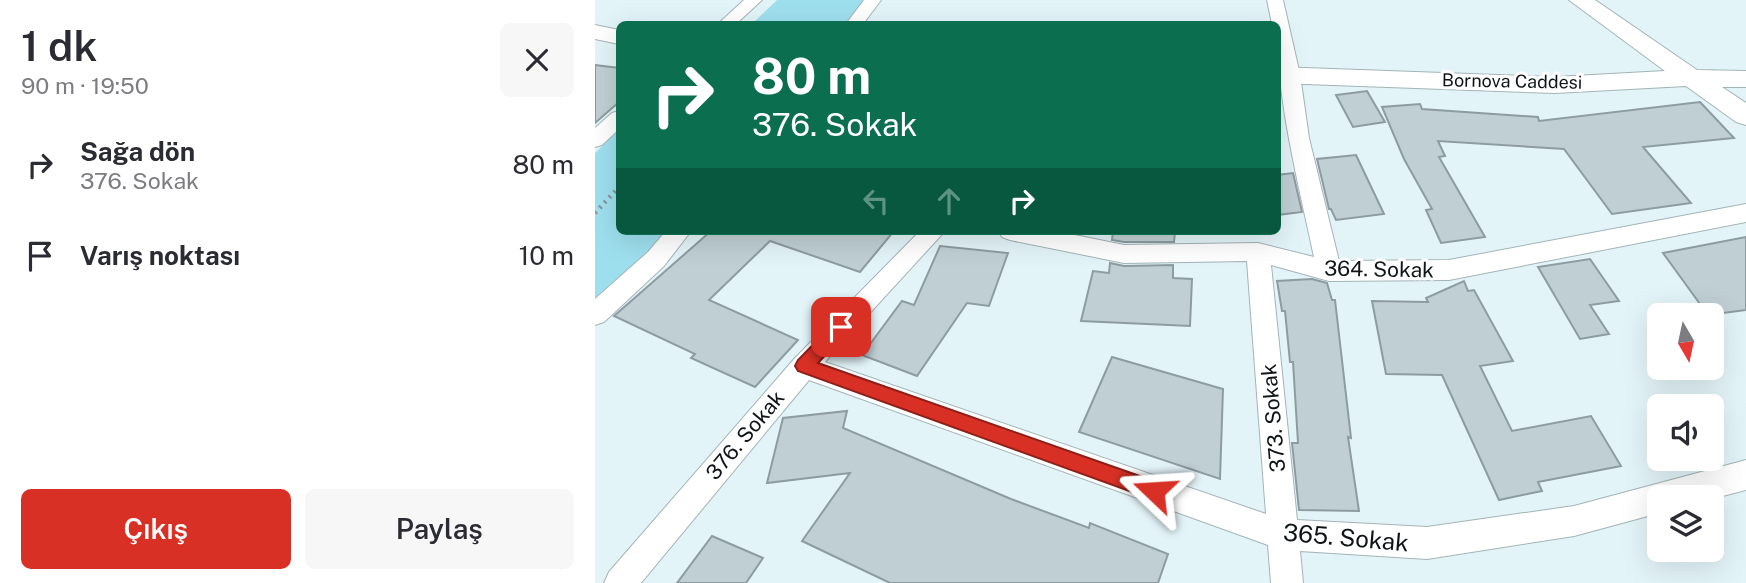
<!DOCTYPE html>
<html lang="tr">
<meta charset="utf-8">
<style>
body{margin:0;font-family:"Public Sans",sans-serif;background:#f7f7f7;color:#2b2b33;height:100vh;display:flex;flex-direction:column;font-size:26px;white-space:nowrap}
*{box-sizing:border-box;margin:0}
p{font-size:23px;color:#7c7c81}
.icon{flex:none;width:38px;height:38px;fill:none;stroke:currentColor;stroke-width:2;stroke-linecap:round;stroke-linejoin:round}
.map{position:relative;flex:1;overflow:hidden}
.panel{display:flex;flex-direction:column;background:#fff;width:595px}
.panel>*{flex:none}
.top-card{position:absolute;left:21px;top:21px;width:665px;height:214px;border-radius:10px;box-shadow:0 7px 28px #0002;background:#0b6e4f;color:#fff;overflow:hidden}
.needle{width:46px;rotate:171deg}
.buttons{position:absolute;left:1052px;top:303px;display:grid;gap:14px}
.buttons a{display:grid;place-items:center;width:77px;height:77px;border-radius:10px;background:#fff;box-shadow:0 7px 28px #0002;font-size:35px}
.pin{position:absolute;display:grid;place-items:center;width:60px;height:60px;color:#fff;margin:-30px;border-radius:14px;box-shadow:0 4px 10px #0006}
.me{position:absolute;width:77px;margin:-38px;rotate:290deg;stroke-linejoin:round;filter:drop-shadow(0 0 5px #0008)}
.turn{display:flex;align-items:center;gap:24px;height:147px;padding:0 21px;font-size:32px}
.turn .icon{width:91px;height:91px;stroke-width:2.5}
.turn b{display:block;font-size:49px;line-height:60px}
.lanes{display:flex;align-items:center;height:66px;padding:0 21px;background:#0003;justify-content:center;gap:35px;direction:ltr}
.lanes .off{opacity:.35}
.round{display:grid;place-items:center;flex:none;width:74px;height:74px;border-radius:10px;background:#f7f7f7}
.headline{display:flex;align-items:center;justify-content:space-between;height:119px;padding:0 21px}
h1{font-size:42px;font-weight:600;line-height:52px}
.action{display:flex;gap:14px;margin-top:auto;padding:14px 21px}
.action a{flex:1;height:80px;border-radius:10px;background:#d93025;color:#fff;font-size:28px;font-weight:600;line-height:80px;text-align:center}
.action a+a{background:#f7f7f7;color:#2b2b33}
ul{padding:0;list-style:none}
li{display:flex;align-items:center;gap:21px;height:91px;padding:0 21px}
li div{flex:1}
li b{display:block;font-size:26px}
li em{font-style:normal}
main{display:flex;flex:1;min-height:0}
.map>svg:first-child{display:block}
.green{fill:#9edfee}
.building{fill:#bfcfd3;stroke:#8d9ca0;stroke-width:2}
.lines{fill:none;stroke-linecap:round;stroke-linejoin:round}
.street-casing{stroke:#a3b4b7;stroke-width:2}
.secondary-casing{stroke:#a3b4b7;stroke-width:2}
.path{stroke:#879496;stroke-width:4.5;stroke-dasharray:2 5;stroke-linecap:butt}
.street{fill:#fff;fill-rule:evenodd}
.secondary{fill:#fff;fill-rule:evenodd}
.route{fill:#d93025;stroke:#8d1f18;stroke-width:2}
.labels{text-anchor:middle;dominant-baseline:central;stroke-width:6;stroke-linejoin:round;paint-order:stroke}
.far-street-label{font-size:18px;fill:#0f1516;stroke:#fefefe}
.street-label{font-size:21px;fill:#0f1516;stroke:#fefefe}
.near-street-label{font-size:24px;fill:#0f1516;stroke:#fefefe}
</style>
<main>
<section class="panel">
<div class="headline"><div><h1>1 dk</h1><p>90 m · 19:50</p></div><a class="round"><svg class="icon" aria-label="close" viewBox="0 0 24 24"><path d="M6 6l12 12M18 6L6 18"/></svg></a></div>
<ul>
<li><svg class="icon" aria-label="right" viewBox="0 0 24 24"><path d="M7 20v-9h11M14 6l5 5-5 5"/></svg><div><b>Sağa dön</b><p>376. Sokak</p></div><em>80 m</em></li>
<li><svg class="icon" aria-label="arrive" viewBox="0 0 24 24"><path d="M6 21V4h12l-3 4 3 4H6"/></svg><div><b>Varış noktası</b></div><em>10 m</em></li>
</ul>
<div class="action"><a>Çıkış</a><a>Paylaş</a></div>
</section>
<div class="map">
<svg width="1151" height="583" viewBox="0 0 1151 583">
<rect width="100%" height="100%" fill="#e3f4f8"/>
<!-- green -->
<g class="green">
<polygon points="182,0 272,0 251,24 157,24"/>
<polygon points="24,130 24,231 80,231 0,304 0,153"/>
</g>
<!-- building -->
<g class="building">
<polygon points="0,65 24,68 24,102 0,123"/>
<polygon points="772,91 790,122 758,127 741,95"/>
<polygon points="1105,102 1139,138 1048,147 1096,203 1017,214 969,149 843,141 850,156 844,157 890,237 846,243 831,210 837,209 809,159 787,107 825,104 827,109 943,117 944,121"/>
<polygon points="761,155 789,214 741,220 736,209 734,209 722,159"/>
<polygon points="698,173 707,212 682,215 682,175"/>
<polygon points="116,231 299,231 265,272 175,241 114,300 203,340 160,387 96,358 100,354 19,316"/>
<polygon points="518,231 580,231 579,242 529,242 517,240"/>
<polygon points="1151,237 1151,310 1113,315 1068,253"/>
<polygon points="345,246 413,253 394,306 372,303 322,376 267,355 307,301 319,305"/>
<polygon points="995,259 1024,301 995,305 1014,334 985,339 943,267"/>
<polygon points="515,263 529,266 578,265 578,278 597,279 595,326 486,321 498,271 514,273"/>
<polygon points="717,279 732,283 737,300 740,300 756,438 753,437 764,511 704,510 697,443 703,443 698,362 695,362 690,311 687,311 682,281"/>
<polygon points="869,281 873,291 879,290 918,361 885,366 917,431 996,416 1026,466 943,482 947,491 904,500 847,375 791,374 777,301 833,302 831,298"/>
<polygon points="517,357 628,389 625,479 484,432"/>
<polygon points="252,411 248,428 416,499 494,528 495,523 573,554 563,583 295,583 207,541 255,473 172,483 188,418"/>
<polygon points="117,536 168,558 151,583 82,583"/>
</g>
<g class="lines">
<defs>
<g id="street">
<polygon points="149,0 167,0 141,24 123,24"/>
<polygon points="269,0 286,0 268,24 251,24"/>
<path d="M672,0h16l17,75 9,63 30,123 110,-1 297,-56v18l-297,58 -120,1 -58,-16 26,255 130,7 147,-21 172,-46v30l-35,9 -52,-2v16l-85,23 -147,23 -127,-8 3,32h-32l-3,-38 -459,-165 -168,203h-37l5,-11 186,-214 125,-127h25l-120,131 441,152 -19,-253 -123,2 -114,-23 -8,-3 -3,-6h56l69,14 134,-2 56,14c-16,-76 -37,-154 -37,-233h-5z"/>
<polygon points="24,111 24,129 7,145 0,147 0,128 17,113"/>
<polygon points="71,231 96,231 69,266 9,322 0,325 0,299 53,252"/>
</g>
<g id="secondary">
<polygon points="974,0 1000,0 1102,70 1151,71 1151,87 1127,87 1151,103 1151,125 1141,122 1091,86 960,93 682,83 682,67 960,77 1070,71"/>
<polygon points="0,25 24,30 24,44 0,39"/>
</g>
</defs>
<!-- street casing -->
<use href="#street" class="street-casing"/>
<!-- secondary casing -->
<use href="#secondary" class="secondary-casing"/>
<!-- path -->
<polyline class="path" points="0,213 24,187"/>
<!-- street -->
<use href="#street" class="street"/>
<!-- secondary -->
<use href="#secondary" class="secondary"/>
</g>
<!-- route -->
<polygon class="route" points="246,320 252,322 254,327 252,332 223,363 559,481 566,484 568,491 566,497 559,500 203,371 200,366 203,360 240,322"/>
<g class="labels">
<!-- far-street labels -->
<g class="far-street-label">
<text transform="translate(917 81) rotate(1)">Bornova Caddesi</text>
</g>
<!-- street labels -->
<g class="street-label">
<text transform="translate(784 269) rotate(1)">364. Sokak</text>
<text transform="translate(678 418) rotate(-95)">373. Sokak</text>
<text transform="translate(150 435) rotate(-50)">376. Sokak</text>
</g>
<!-- near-street labels -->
<g class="near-street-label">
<text transform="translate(751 537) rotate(5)">365. Sokak</text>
</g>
</g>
</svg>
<div class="buttons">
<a><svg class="needle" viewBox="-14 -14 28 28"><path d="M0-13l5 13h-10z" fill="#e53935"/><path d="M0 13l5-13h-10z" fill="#7c7c81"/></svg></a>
<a><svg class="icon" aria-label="sound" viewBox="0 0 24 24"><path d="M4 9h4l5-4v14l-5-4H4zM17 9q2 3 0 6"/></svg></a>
<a><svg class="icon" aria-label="layers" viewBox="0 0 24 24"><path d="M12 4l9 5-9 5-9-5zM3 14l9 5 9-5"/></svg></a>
</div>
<div class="pin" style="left:246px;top:327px;background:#d93025"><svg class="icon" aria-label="arrive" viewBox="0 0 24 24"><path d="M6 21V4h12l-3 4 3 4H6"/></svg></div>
<svg class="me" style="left:559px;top:491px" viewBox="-20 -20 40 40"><path d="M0-17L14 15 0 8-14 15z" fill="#d93025" stroke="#fff" stroke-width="4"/></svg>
<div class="top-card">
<div class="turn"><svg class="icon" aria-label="right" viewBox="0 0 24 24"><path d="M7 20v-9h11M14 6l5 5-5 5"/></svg><div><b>80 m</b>376. Sokak</div></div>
<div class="lanes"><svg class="icon off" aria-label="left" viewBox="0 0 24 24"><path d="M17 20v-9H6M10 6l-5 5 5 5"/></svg><svg class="icon off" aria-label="ahead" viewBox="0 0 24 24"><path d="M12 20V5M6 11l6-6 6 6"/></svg><svg class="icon" aria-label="right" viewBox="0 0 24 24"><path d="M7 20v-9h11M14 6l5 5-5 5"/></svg></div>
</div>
</div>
</main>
